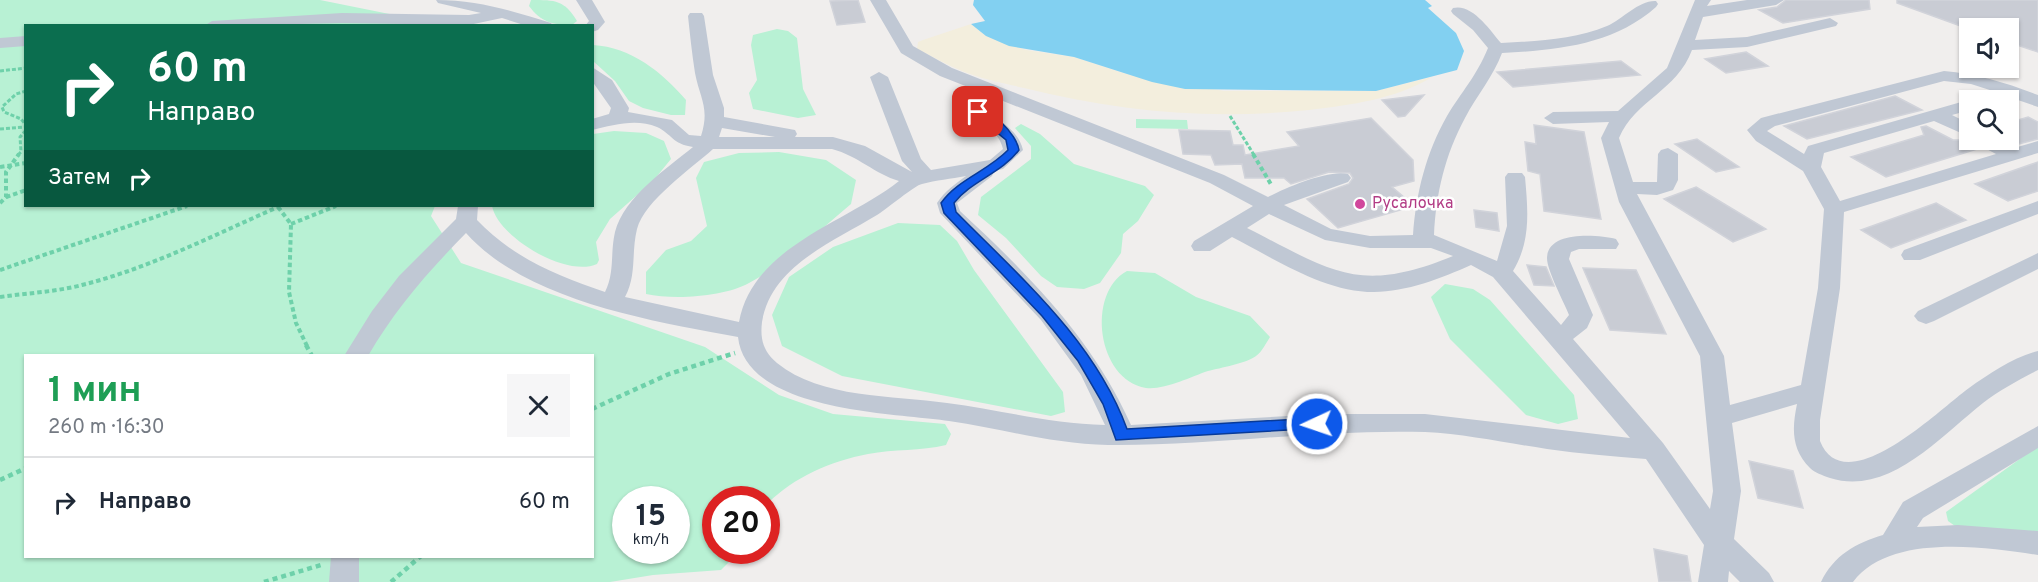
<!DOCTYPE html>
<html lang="ru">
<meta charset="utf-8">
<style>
body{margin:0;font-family:Overpass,sans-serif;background:#f6f6f7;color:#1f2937;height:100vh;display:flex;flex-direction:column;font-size:22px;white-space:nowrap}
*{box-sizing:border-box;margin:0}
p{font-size:20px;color:#747a83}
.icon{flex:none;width:33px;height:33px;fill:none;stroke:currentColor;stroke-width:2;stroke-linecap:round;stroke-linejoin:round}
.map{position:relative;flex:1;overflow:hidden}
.details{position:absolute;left:24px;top:354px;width:570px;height:204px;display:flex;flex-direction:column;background:#fff;border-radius:0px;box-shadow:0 2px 4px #0004}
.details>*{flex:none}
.banner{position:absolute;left:24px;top:24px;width:570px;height:183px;border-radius:0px;box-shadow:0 2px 4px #0004;background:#0b6e4f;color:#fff;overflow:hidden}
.fabs{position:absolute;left:1959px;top:18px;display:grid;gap:12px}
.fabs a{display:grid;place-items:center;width:60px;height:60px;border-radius:0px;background:#fff;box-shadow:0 2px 4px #0004;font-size:30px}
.speed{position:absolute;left:612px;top:486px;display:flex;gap:12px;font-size:30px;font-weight:700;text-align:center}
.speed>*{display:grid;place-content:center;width:78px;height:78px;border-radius:50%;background:#fff;box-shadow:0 2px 4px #0004;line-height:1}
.speed small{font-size:15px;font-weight:400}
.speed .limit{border:9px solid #d22;background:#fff;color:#111}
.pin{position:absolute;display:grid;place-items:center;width:51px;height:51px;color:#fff;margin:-26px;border-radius:12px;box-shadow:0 3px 9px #0006}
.me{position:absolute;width:66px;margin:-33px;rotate:267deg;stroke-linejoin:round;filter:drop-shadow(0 0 4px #0008)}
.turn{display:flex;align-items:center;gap:21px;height:126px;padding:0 24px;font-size:27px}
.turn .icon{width:78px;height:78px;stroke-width:2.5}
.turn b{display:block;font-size:42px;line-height:51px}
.then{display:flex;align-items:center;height:57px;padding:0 24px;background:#0003;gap:12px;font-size:22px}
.round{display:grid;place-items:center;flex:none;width:63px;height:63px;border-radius:0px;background:#f6f6f7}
.summary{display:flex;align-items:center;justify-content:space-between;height:102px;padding:0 24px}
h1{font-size:36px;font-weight:700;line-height:45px;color:#1e9e55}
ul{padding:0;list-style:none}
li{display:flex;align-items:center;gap:18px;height:90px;padding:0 24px;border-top:2px solid #e0e1e3}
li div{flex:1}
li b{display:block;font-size:22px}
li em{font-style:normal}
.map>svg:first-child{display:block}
.green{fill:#b8f1d4;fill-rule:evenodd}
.sand{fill:#f3eedd}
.water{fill:#82d0f1}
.building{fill:#c9ccd4;stroke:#d1d3da;stroke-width:1.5}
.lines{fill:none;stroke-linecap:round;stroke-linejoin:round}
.path-far2{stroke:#6ed1aa;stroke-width:3;stroke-dasharray:4 2;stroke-linecap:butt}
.path-far1{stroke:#6ed1aa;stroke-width:4;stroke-dasharray:4.5 3;stroke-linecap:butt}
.path{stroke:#6ed1aa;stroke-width:4.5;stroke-dasharray:5 4;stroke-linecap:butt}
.minor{fill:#c0c8d4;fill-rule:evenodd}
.route{fill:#0d59ea;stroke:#083a98;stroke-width:1.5}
.hotel-dot{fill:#d1479c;stroke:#fff;stroke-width:2}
.labels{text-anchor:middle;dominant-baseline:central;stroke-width:5;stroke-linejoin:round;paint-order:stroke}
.hotel-label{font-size:16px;fill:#b23c85;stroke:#fff;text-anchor:start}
</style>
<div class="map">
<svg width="2038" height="582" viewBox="0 0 2038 582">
<rect width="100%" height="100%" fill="#f0eeed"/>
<!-- green -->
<g class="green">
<path d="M0,0h320l124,25 -418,1v180h409l-4,10 30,47 244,84 74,48 54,19 112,10 6,10 -5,11c-25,6 -52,4 -78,9 -37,7 -74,23 -101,50l-1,-4h-50v50l24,1 -19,19 -68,5 -43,7h-610zM26,356h566v200h-566zM626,500h50v50h-50z"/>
<path d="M531,0c25,0 33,0 46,21l-5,4c-20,0 -31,-3 -43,-19z"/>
<polygon points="777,29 788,31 797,38 803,89 816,115 798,118 753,109 749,93 757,80 751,45 753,35"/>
<path d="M593,45c38,2 69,27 93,55l-1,15h-14l-28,-7 -14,-7 -14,-20 -22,-20z"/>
<polygon points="1136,119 1187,120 1188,129 1136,128"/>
<polygon points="1021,124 1040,134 1074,164 1145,186 1154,195 1138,221 1123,234 1121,253 1100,283 1084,289 1057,287 1041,276 1006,238 978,215 981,197 1031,159 1031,146 1015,128"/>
<path d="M614,131l32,2 18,8 7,18 -18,22 -43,38 -14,23 3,18 -2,4c-31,14 -99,-27 -105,-58h100l1,-72z"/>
<path d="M779,152l47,8 30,20 -5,24c-32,27 -65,59 -102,79 -25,14 -75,17 -103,11v-22l20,-22 25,-9 16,-15 -11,-48 8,-16 35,-9z"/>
<polygon points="898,223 940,225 957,241 974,270 1063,392 1065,412 1051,416 842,376 782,346 772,315 789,277 833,247"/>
<path d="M1127,271l28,2 41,24 54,19 20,21c-4,6 -8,15 -14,19 -9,7 -36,12 -48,15 -18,6 -43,19 -62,17 -49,-8 -60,-95 -19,-117z"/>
<polygon points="1445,284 1473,289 1490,300 1574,395 1578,419 1558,424 1526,415 1450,339 1431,297"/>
<polygon points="2038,446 2038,538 1955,526 1948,521 1946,512"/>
</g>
<!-- sand -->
<path class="sand" d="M971,24l15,12 40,14 48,7 49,16 101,18h152l56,-14c-36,22 -81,28 -123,33 -99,10 -189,2 -285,-22 -21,-5 -43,-9 -62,-17 -15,-6 -30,-15 -45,-22l1,-7 5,-2z"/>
<!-- water -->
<polygon class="water" points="974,0 1425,0 1432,6 1428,8 1456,33 1464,51 1457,70 1376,91 1185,89 1152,82 1074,57 1009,46 986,36 971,24 985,21 973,5"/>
<!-- building -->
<g class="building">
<polygon points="858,0 865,22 837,25 830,1"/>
<polygon points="1786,0 1869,0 1870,9 1783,23 1759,10 1777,7"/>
<polygon points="1897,0 2038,0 2038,52 2008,42 2008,28 1966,28 1897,3"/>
<polygon points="1746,52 1768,66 1726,73 1705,59"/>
<polygon points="1621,61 1640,75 1513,87 1497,72"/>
<polygon points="1424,95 1405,116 1398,117 1382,100"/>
<polygon points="1895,96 1922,110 1807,139 1784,126"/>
<polygon points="2028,117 2038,122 2038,139 2015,145 2008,142 2008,123"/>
<polygon points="1371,118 1413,160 1414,181 1392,187 1405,198 1395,201 1404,209 1338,228 1307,199 1349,184 1353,178 1350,173 1329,172 1291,184 1284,178 1245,178 1242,164 1215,165 1211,155 1183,154 1179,130 1230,131 1233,145 1243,145 1245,155 1299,146 1287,132"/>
<polygon points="1534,125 1584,132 1601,219 1544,211 1540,174 1528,171 1525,142 1536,144"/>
<polygon points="1926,126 1953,140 1973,140 1980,148 1886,177 1851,157 1924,135 1921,127"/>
<polygon points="1697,139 1739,167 1716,172 1675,144"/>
<polygon points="2038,162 2038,191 2008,201 1975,184"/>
<polygon points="1696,187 1766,229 1733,242 1664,199"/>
<polygon points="1936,203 1966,220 1891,248 1861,230"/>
<polygon points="1474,210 1497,213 1499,231 1476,227"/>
<polygon points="1527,265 1546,267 1554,286 1534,285"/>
<polygon points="1583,268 1636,270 1666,334 1610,330"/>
<polygon points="1749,461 1793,471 1803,508 1758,498"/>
<polygon points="1654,549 1687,556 1691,582 1659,582"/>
</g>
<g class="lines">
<!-- path-far2 -->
<g class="path-far2">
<polyline points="0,71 26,68"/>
<polyline points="26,91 16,94 2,107 4,112 21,119 26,125"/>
<polyline points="1230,116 1254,155"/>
<polyline points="0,129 26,127"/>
<polyline points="18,155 21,152 20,137 26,130"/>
</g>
<!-- path-far1 -->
<g class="path-far1">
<polyline points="1253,154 1272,186"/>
<polyline points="0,167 26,163"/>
<polyline points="6,197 26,190"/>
<polyline points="0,203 6,197 6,172 19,154"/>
<polyline points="278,207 291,224 289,292 296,323 307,346"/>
<polyline points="291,224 336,206"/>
<polyline points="0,270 187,206"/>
<path d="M0,297c27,-4 55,-5 82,-12 68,-17 132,-50 196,-78"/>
</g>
<!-- path -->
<g class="path">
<polyline points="306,345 312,356"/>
<polyline points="592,409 669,374 735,353"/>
<polyline points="0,480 26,468"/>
<polyline points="264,582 321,565"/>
<polyline points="391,582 421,556"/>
</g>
<!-- minor -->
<g class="minor">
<path d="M436,0c42,0 76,11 115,23l2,3h-26l-25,-8 -33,7 -127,-2 -138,3 8,-5 130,-8 127,2 12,-2 -43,-10z"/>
<polygon points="576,0 592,0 605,22 598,30 592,32 592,26 585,26 589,21"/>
<path d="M870,0h16l27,46 39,22 272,107 44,22c17,-9 61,-28 80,-23l3,4 -3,4 -64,23 47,24 39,7 43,-1c3,-42 13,-82 34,-119 15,-25 29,-39 41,-68l-15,-18 -20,-16 -2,-3 2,-3c19,-5 37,22 48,35 35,-2 73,-3 106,-17 16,-7 32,-26 49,-25l2,3 -2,3c-43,38 -98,43 -154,46 -9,24 -25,42 -37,65 -20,37 -29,75 -31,117l63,26 10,-35 -2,-49 3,-4h14l3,4c3,34 6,64 -12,94l48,54 8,-10c-5,-13 -22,-44 -22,-57 1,-28 51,-23 69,-19l3,5 -3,5h-37l-8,3 -2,7 24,56 -6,13 -14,11 90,104 47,66 3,-18 -13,-135 -81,-154 -18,-64 8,-16 -56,2 -9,-6 9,-6 65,-1 49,-43 28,-68h16l-4,6 40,-6h37l-8,5 -73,12 -8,23 52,-3 83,-19 8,5 -2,3 -89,21 -55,3c-15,41 -57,50 -73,88l14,44h24l1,-28 3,-4 7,-2 10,6v26l-5,10 -16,5 -20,-1 87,162 6,49 71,-20 17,-97 6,-79 -21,-38 -47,-30 -9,-11 14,-12 183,-47c33,3 63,12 94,24v12l-23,-8 -45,1v10l-18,5 18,9v13l-36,-16 -110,32 -3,14 19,34 156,-47 -19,-10 -2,-4h23l16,8 24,-7v12l-194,59 -4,76 -20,132v21c25,63 122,-34 149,-53 20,-14 45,-31 69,-37v19c-19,10 -38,20 -55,33 -41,32 -94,94 -153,75 -8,-3 -15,-5 -20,-10 -19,-19 -18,-40 -13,-64l-65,19 9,68 -7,48 35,34 5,9h-34l-11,-11 -1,11h-30l6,-37 -58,-86c-33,-3 -66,-5 -99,-10 -41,-6 -81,-15 -122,-17 -106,-3 -211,14 -317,13 -55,-1 -105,-16 -159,-24 -55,-8 -203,-9 -211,-84 -87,-16 -211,-36 -272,-104 -39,40 -70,75 -98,123h-24l28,-45 27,-35 57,-57 2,-13h20l-1,14c35,37 80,56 128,72 10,-20 5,-39 10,-60 9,-35 51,-63 78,-85 -21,-3 -21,-13 -36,-20 -21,-9 -44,-2 -65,3v-11l17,-5 2,-6 -19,-27v-14l20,13 17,28 -1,4 44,8 17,15 12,1c9,-28 -1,-37 -6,-63 -3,-19 -5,-38 -7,-57l2,-3h12l2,3 9,59 11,33v9l71,13 2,4 -2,3h38l32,9 47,26 -10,-11 -32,-84 9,-5 9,5 33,82 10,11 59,-10 13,-11c-5,-24 -31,-24 -37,-48l7,-12 -33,-13 -39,-23zM1944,81l27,3 25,8 -188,54 -4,8 -37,-23 8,-5zM988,95l222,88 43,23 -59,35 -3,5 3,5h16l22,-14c43,22 92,55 142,55 32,0 68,-14 97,-27l22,12 137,161 -205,-24h-101l-193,11c-38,-86 -103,-151 -171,-214l-3,-8 35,-27 2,-5 9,-2 20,-19c-6,-26 -33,-29 -39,-49zM722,128l53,9h-56zM713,149h119c26,7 43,25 67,32 -53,42 -146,65 -160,141l-114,-25c12,-22 6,-44 12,-68 8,-29 54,-60 76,-80zM966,176c-11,8 -21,15 -29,27l3,10 101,107 40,55 24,50c-54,-1 -104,-15 -158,-22 -54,-8 -126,-4 -170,-40 -14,-12 -17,-24 -15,-41 9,-56 71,-80 115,-107 10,-6 38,-30 45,-31 14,-4 29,-5 44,-8zM1269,214l56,26 45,8h61l22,8c-95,39 -121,15 -206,-28z"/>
<polygon points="26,36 26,46 0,48 0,38"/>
<polygon points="2038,201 2038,214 1920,260 1904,260 1901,255 1904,250"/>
<polygon points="2038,253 2038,269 1934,321 1926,324 1918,321 1914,316 1918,311"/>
<path d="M2038,426v22l-115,70 -6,9 41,-2 80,6v24c-53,-8 -148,-22 -185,27h-32c13,-27 35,-39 62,-47l20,-33z"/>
<polygon points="331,556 359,556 359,582 329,582"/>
</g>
</g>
<!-- route -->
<path class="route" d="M974,110c17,-3 43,25 45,40 -17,23 -48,31 -65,53l2,9c64,65 139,129 171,217l190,-11 8,6 -2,4 -207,12 -13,-36 -25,-43 -36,-45 -98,-103 -3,-10c17,-24 47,-32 67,-53l-2,-10 -32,-26z"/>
<!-- markers -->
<circle class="hotel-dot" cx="1360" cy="204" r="6"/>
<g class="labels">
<!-- hotel labels -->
<g class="hotel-label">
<text x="1372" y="204">Русалочка</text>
</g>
</g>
</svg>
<div class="fabs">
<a><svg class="icon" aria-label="sound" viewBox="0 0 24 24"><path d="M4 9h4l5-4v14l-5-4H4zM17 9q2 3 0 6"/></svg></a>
<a><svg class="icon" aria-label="search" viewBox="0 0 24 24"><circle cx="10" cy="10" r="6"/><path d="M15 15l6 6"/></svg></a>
</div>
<div class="speed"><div>15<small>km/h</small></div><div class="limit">20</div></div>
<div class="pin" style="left:978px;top:112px;background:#d93025"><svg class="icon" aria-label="arrive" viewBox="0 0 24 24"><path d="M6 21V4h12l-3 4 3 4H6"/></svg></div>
<svg class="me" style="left:1317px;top:424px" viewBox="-20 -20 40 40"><circle r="17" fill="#0d59ea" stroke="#fff" stroke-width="3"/><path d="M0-11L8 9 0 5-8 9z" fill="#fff"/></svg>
<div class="banner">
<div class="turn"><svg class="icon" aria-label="right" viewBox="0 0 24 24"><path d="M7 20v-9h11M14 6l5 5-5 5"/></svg><div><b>60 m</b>Направо</div></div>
<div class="then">Затем<svg class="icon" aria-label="right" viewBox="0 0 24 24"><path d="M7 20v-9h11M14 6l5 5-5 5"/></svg></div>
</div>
<section class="details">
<div class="summary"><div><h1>1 мин</h1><p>260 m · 16:30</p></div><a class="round"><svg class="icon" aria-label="close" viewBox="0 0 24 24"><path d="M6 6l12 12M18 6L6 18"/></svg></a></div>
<ul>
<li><svg class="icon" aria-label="right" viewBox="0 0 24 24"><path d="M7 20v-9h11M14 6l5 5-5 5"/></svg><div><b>Направо</b></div><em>60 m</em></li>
</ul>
</section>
</div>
